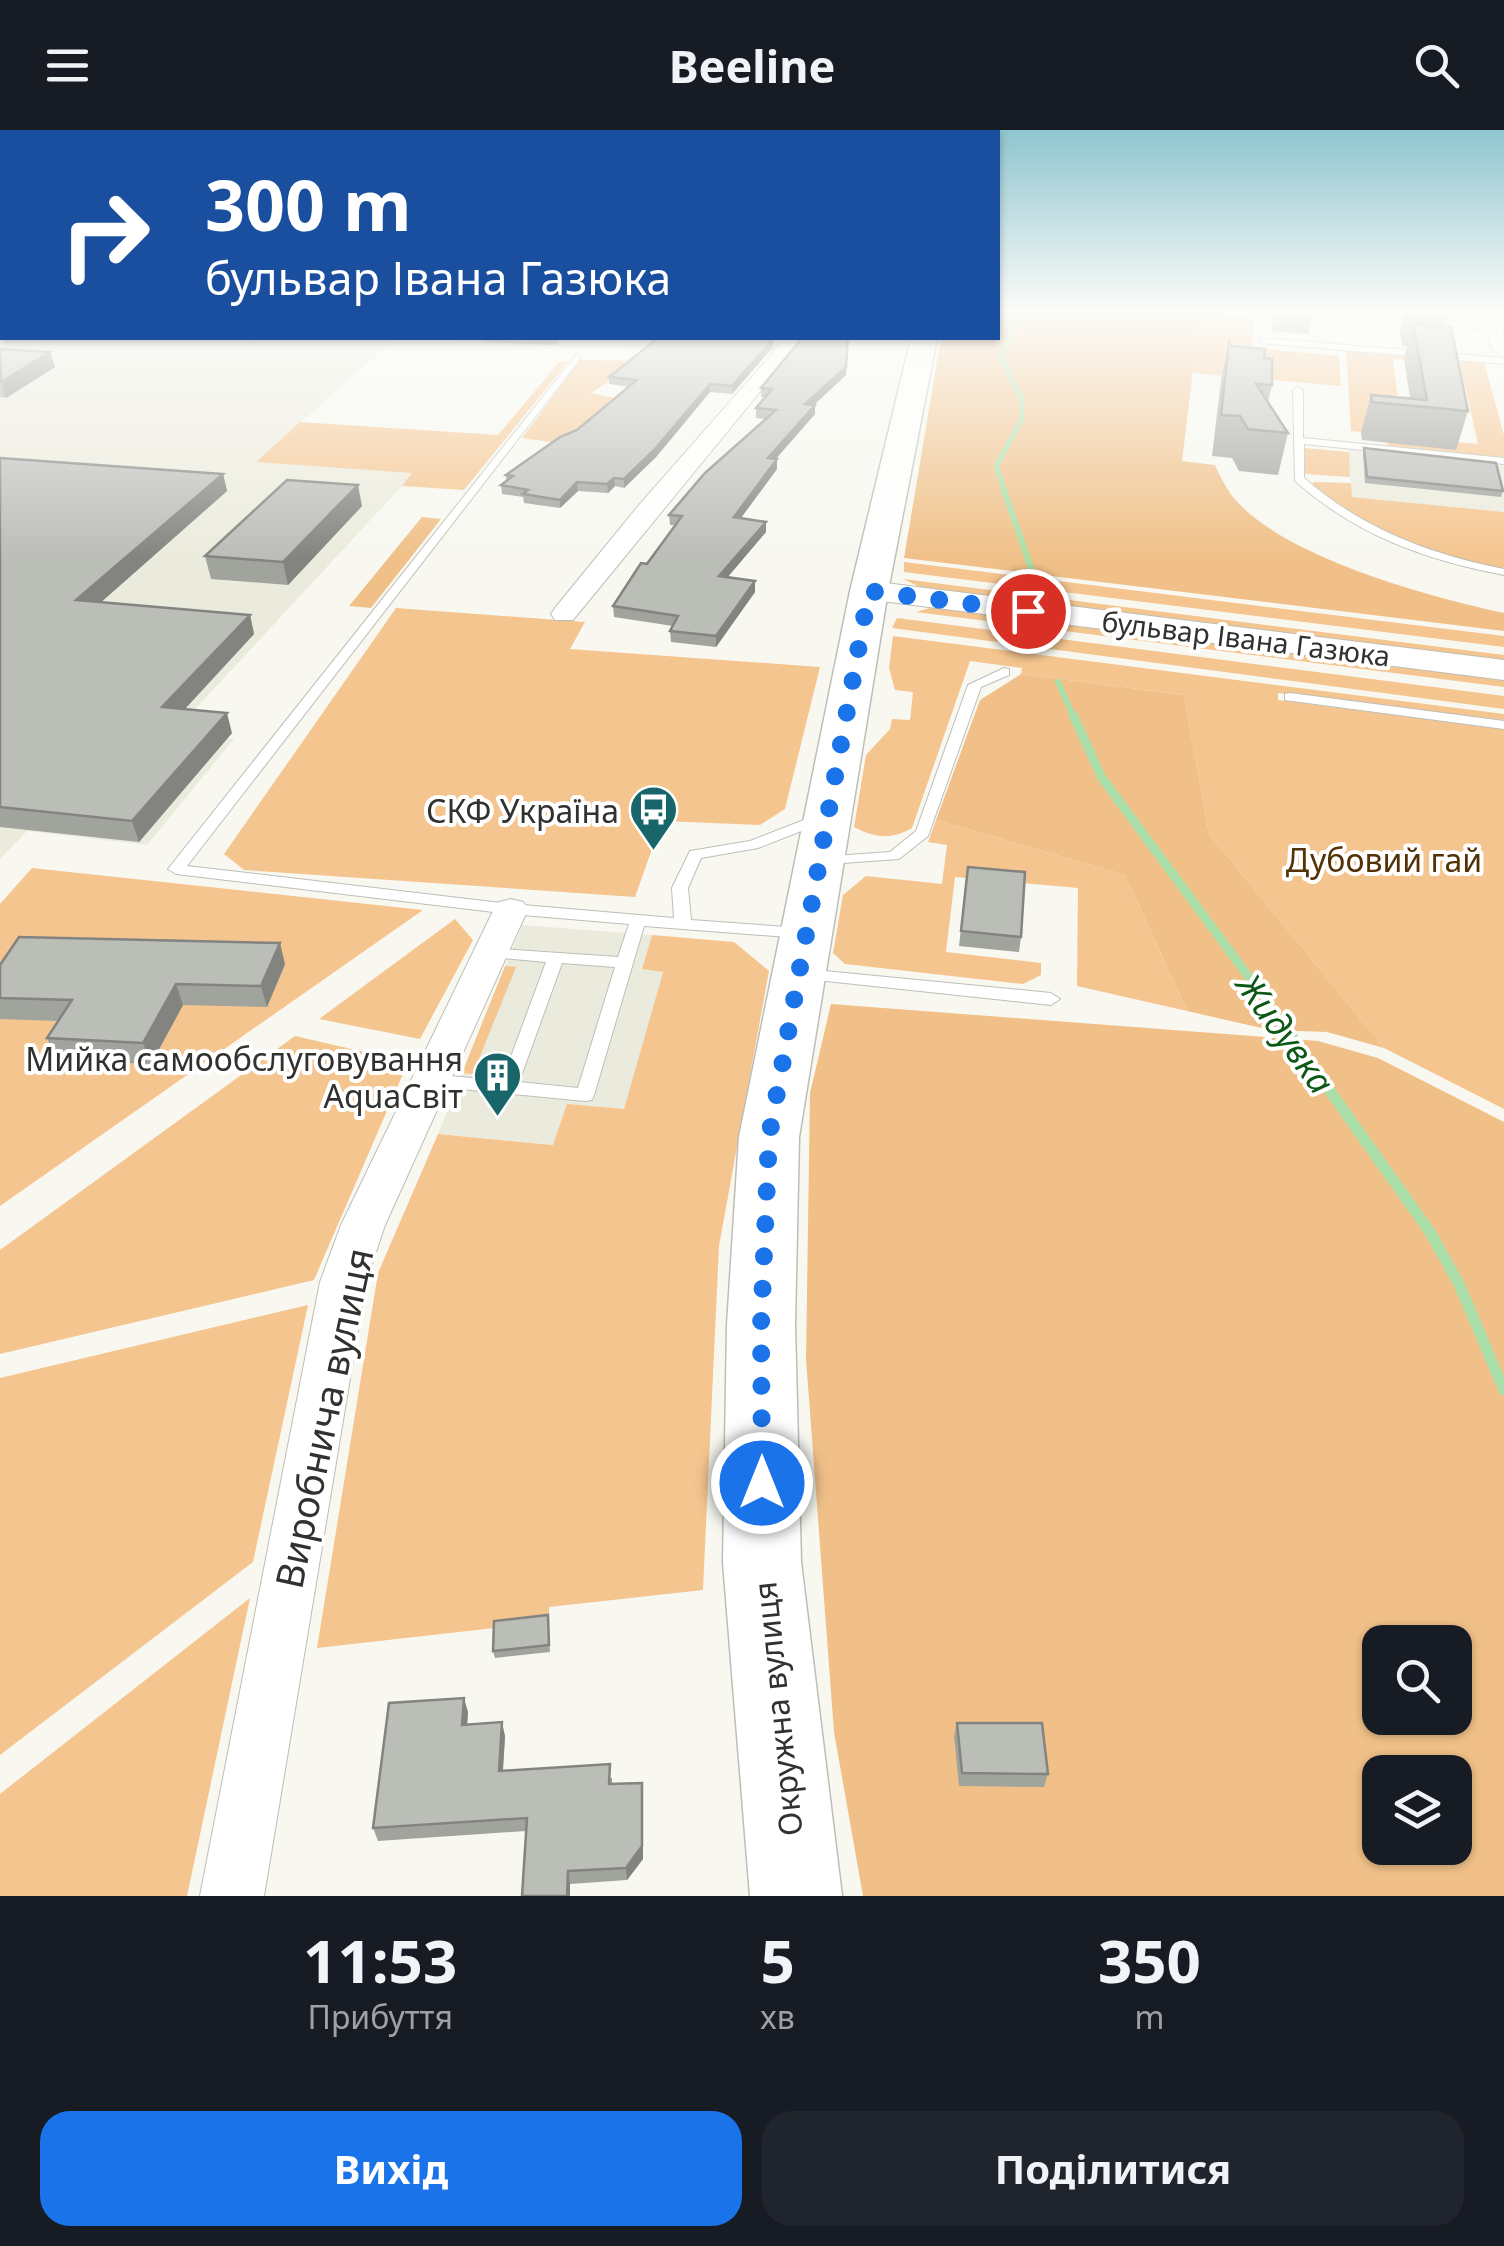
<!DOCTYPE html>
<html lang="uk">
<meta charset="utf-8">
<style>
body{margin:0;font-family:"Noto Sans",sans-serif;background:#20242c;color:#f1f3f6;height:100vh;display:flex;flex-direction:column;font-size:38px;white-space:nowrap}
*{box-sizing:border-box;margin:0}
p{font-size:32px;color:#9ea1a6}
.icon{flex:none;width:55px;height:55px;fill:none;stroke:currentColor;stroke-width:2;stroke-linecap:round;stroke-linejoin:round}
.map{position:relative;height:1766px;overflow:hidden}
.drawer{display:flex;flex-direction:column;background:#171b24;flex:1}
.drawer>*{flex:none}
.guide{position:absolute;left:0px;top:0px;width:1000px;height:210px;box-shadow:0 2px 8px #0004;background:#1a4fa0;color:#fff;overflow:hidden}
.tools{position:absolute;left:1362px;top:1495px;display:grid;gap:20px}
.tools a{display:grid;place-items:center;width:110px;height:110px;border-radius:20px;background:#171b24;box-shadow:0 2px 8px #0004;font-size:50px}
.pin{position:absolute;display:grid;place-items:center;width:85px;height:85px;color:#fff;margin:-42px;border:5px solid #fff;border-radius:50%;box-shadow:0 2px 10px #0007}
.me{position:absolute;width:110px;margin:-55px;rotate:0deg;stroke-linejoin:round;filter:drop-shadow(0 0 8px #0008)}
.turn{display:flex;align-items:center;gap:35px;height:210px;padding:0 40px;font-size:45px}
.turn .icon{width:130px;height:130px;stroke-width:2.5}
.turn b{display:block;font-size:70px;line-height:85px}
.eta{display:flex;justify-content:space-evenly;align-items:center;height:170px;text-align:center}
.eta b{font-size:60px;font-weight:700;line-height:70px}
.primary-button{display:flex;gap:20px;margin-top:auto;padding:20px 40px}
.primary-button a{flex:1;height:115px;border-radius:30px;background:#1a73e8;color:#fff;font-size:40px;font-weight:700;line-height:115px;text-align:center}
.primary-button a+a{background:#20242c;color:#f1f3f6}
header{display:flex;justify-content:space-between;align-items:center;height:130px;padding:0 40px;background:#171b24;font-size:45px;font-weight:700}
.map>svg:first-child{display:block}
.built{fill:#ebebdd}
.green{fill:#f5c58f}
.forest{fill:#f0c088;fill-rule:evenodd}
.lines{fill:none;stroke-linecap:round;stroke-linejoin:round}
.stream-far3{stroke:#abdfaa;stroke-width:5}
.stream-far2{stroke:#abdfaa;stroke-width:6}
.stream-far1{stroke:#abdfaa;stroke-width:9}
.stream{stroke:#abdfaa;stroke-width:11}
.service-casing{stroke:#bebeb7;stroke-width:2}
.minor-casing{stroke:#bebeb7;stroke-width:2}
.tertiary-casing{stroke:#bebeb7;stroke-width:2}
.primary-casing{stroke:#bebeb7;stroke-width:3}
.service{fill:#fff;fill-rule:evenodd}
.minor{fill:#fff;fill-rule:evenodd}
.tertiary{fill:#fff;fill-rule:evenodd}
.primary{fill:#fff;fill-rule:evenodd}
.wall{fill:#a1a39d}
.shaded-wall{fill:#838480}
.building{fill:#bbbdb7;stroke:#838480;stroke-width:2.5}
.route{stroke:#1a73e8;stroke-width:18;stroke-dasharray:0 32.4}
.labels{text-anchor:middle;dominant-baseline:central;stroke-width:8;stroke-linejoin:round;paint-order:stroke}
.far-street-label{font-size:28px;fill:#31312f;stroke:#fff}
.poi-label{font-size:32px;fill:#31312f;stroke:#fff;text-anchor:end}
.park-label{font-size:32px;fill:#533305;stroke:#fff}
.street-label{font-size:32px;fill:#31312f;stroke:#fff}
.water-label{font-size:35px;font-style:italic;fill:#0e5816;stroke:#fff}
.near-street-label{font-size:38px;fill:#31312f;stroke:#fff}
</style>
<header><svg class="icon" aria-label="menu" viewBox="0 0 24 24"><path d="M4 6h16M4 12h16M4 18h16"/></svg>Beeline<svg class="icon" aria-label="search" viewBox="0 0 24 24"><circle cx="10" cy="10" r="6"/><path d="M15 15l6 6"/></svg></header>
<div class="map">
<svg width="1504" height="1766" viewBox="0 0 1504 1766">
<rect width="100%" height="100%" fill="#f8f8f1"/>
<!-- built -->
<g class="built">
<polygon points="0,182 2,208 396,208 257,331 414,343 174,602 234,609 147,715 27,701 0,729"/>
<polygon points="448,208 752,208 750,212 778,213 772,224 457,213"/>
<polygon points="1349,319 1504,334 1504,382 1351,367"/>
<polygon points="522,795 652,805 642,839 663,841 625,979 554,1015 438,1004"/>
</g>
<!-- green -->
<g class="green">
<polygon points="1200,182 1254,185 1252,218 1339,226 1341,256 1193,243"/>
<polygon points="1346,221 1440,229 1441,232 1393,229 1403,307 1478,314 1459,230 1484,232 1504,305 1504,328 1388,317 1386,304 1351,301"/>
<polygon points="580,230 722,232 634,235 591,263 615,268 564,314 522,308"/>
<polygon points="559,232 568,232 464,360 402,356 412,343 256,332 300,292 498,305"/>
<polygon points="1305,318 1349,322 1350,347 1305,344"/>
<polygon points="1314,352 1351,353 1352,367 1504,382 1504,440 1432,422 1361,393 1311,355"/>
<polygon points="904,432 1504,506 1504,517 904,442"/>
<polygon points="903,449 1504,525 1504,532 922,458"/>
<polygon points="934,477 1504,547 1504,557 916,482"/>
<polygon points="396,478 585,492 570,519 820,537 785,679 760,695 662,691 635,767 244,740 224,724"/>
<polygon points="897,488 1504,566 1504,579 892,498"/>
<path d="M893,506l611,78v6l-226,-27v7l226,29v380l-120,-61 -175,-214 -25,-139 -163,-21 1,-6 -52,-7 -58,167c-21,12 -37,10 -58,-1l12,-72 24,-26 2,-10 18,1 3,-28 -18,-2 -6,-22z"/>
<polygon points="936,690 1125,745 1187,881 1077,856 1078,758 955,747 946,822 1041,833 1041,845 1023,854 845,834 833,823 843,765 866,746 942,754 947,715 928,712"/>
<polygon points="32,738 423,780 0,1076 0,774"/>
<polygon points="455,789 473,810 420,909 319,889"/>
<polygon points="652,805 734,812 769,841 719,1116 703,1460 549,1477 549,1492 317,1518 378,1143 438,1004 553,1015 567,974 624,979 663,842 642,839"/>
<polygon points="505,836 516,837 473,944 462,943"/>
<polygon points="295,906 408,932 314,1150 0,1224 0,1120"/>
<polygon points="308,1175 253,1432 0,1625 0,1248"/>
<polygon points="250,1468 187,1766 0,1766 0,1664"/>
</g>
<!-- forest -->
<g class="forest">
<path d="M998,182h202l-18,149 33,4c4,9 9,19 15,28 46,63 200,104 274,120v18l-600,-73 37,-220h57z"/>
<polygon points="422,387 441,389 371,478 349,476"/>
<polygon points="1021,544 1184,565 1209,704 1384,918 1327,902 1270,900 1187,881 1125,745 936,690 980,570"/>
<path d="M831,874l487,37 60,17 126,64v774h-641l-29,-164 -28,-373 4,-266zM1380,1512h75v76h-75zM1380,1642h75v76h-75z"/>
</g>
<g class="lines">
<!-- stream-far3 -->
<polyline class="stream-far3" points="1004,359 996,336 1022,289 1022,269 1002,230 1004,216 1026,182"/>
<!-- stream-far2 -->
<g class="stream-far2">
<polyline points="1003,357 1033,444"/>
<polyline points="1058,552 1074,588"/>
</g>
<!-- stream-far1 -->
<polyline class="stream-far1" points="1073,585 1102,648 1276,884"/>
<!-- stream -->
<polyline class="stream" points="1274,882 1430,1102 1459,1154 1504,1260"/>
<defs>
<g id="service">
<polygon points="1289,182 1323,182 1501,198 1497,200"/>
<polygon points="1263,208 1504,228 1504,234 1260,213"/>
<path d="M577,224l3,5 -393,507 324,38 163,14 -2,-30 18,-37 60,-10 67,-26h10v6l-69,27 -57,10 -13,30 3,32 110,8 8,5 -8,5 -157,-12 -50,169 -2,5 -7,1 -155,-15 -9,-6 9,-6 72,7 44,-119 -55,-5 -8,-5 2,-4 133,9 11,-33 -118,-10 -335,-40 -8,-5zM562,833l53,4 -37,121 -59,-6z"/>
<path d="M1298,257l5,3v48l201,20v6l-200,-20v34c59,51 125,76 200,91v6c-79,-15 -148,-40 -209,-94l-2,-91z"/>
<polygon points="1004,538 1009,539 1009,545 981,557 928,706 899,729 815,735 812,732 820,727 890,722 916,701 968,555"/>
<polygon points="1290,563 1504,591 1504,599 1285,570 1285,564"/>
<polygon points="804,839 1051,863 1060,869 1051,875 798,848 796,844"/>
</g>
<g id="minor">
<polygon points="786,208 804,208 573,490 555,490 551,484 555,478 639,375"/>
<polygon points="511,769 523,772 528,779 385,1095 366,1152 264,1766 200,1766 320,1152 341,1095 494,779 499,772"/>
</g>
<g id="tertiary">
<polygon points="1481,182 1503,182 1504,227 1492,220"/>
<polygon points="869,451 1504,530 1504,550 858,468 853,461 858,454"/>
</g>
<polygon id="primary" points="911,208 937,208 888,461 799,1007 795,1195 801,1432 842,1766 750,1766 723,1432 727,1195 739,1007 850,461"/>
</defs>
<!-- service casing -->
<use href="#service" class="service-casing"/>
<!-- minor casing -->
<use href="#minor" class="minor-casing"/>
<!-- tertiary casing -->
<use href="#tertiary" class="tertiary-casing"/>
<!-- primary casing -->
<use href="#primary" class="primary-casing"/>
<!-- service -->
<use href="#service" class="service"/>
<!-- minor -->
<use href="#minor" class="minor"/>
<!-- tertiary -->
<use href="#tertiary" class="tertiary"/>
<!-- primary -->
<use href="#primary" class="primary"/>
</g>
<!-- wall -->
<g class="wall">
<polygon points="1273,182 1313,182 1308,204 1272,201"/>
<polygon points="1404,182 1449,182 1445,196 1468,281 1456,320 1362,310 1361,303 1371,265 1410,268 1404,229 1407,216 1402,216 1400,202"/>
<polygon points="484,208 561,208 555,215 485,212"/>
<polygon points="848,208 846,245 814,275 815,284 776,329 777,339 741,388 766,392 766,402 727,448 755,462 716,517 671,512 670,501 673,496 614,487 613,476 675,395 670,395 669,385 766,289 756,288 756,278 765,267 761,267 761,258"/>
<polygon points="773,209 773,217 732,264 710,262 656,327 624,358 615,356 608,363 578,361 560,378 524,373 523,367 502,364 501,355 506,351 506,345 577,300 629,257 609,254 609,247"/>
<polygon points="1229,212 1231,216 1264,228 1272,255 1268,272 1288,303 1278,345 1239,341 1232,328 1212,326 1221,250"/>
<polygon points="0,219 50,222 55,237 6,268 0,267"/>
<polygon points="1364,318 1503,361 1501,367 1365,353 1363,324"/>
<polygon points="0,328 223,344 227,361 101,472 250,485 254,504 185,579 232,603 139,712 0,697"/>
<polygon points="362,376 288,455 211,449 205,426"/>
<polygon points="968,737 1021,807 1019,822 959,816"/>
<polygon points="285,834 267,877 183,875 151,934 56,930 47,908 58,891 0,889 0,835"/>
<polygon points="548,1485 550,1522 495,1528 493,1521"/>
<polygon points="468,1582 467,1595 505,1606 503,1640 612,1648 612,1654 643,1666 643,1729 627,1750 570,1754 570,1766 522,1766 526,1701 378,1711 373,1698"/>
<polygon points="957,1593 1048,1644 1044,1657 959,1656 954,1606"/>
</g>
<!-- shaded-wall -->
<g class="shaded-wall">
<polygon points="773,209 773,217 732,264 732,256"/>
<polygon points="50,222 55,237 6,268 1,252"/>
<polygon points="846,237 846,245 805,283 805,274"/>
<polygon points="710,254 710,262 656,327 624,358 624,349"/>
<polygon points="815,275 815,284 768,337 768,328"/>
<polygon points="777,329 777,339 734,397 734,387"/>
<polygon points="223,344 227,361 82,489 76,470"/>
<polygon points="614,348 615,356 608,363 607,354"/>
<polygon points="577,352 578,361 560,378 560,370"/>
<polygon points="358,355 362,376 288,455 283,432"/>
<polygon points="766,392 766,402 719,457 719,446"/>
<polygon points="755,451 755,462 716,517 716,506"/>
<polygon points="250,485 254,504 168,597 162,577"/>
<polygon points="227,583 232,603 139,712 132,691"/>
<polygon points="280,813 285,834 267,877 261,856"/>
<polygon points="176,854 183,875 151,934 143,913"/>
<polygon points="464,1568 468,1582 466,1609 462,1595"/>
<polygon points="502,1592 505,1606 502,1654 499,1641"/>
<polygon points="642,1653 643,1666 643,1729 627,1750 626,1738"/>
<polygon points="568,1741 570,1754 570,1766 567,1766"/>
</g>
<!-- building -->
<g class="building">
<polygon points="1413,194 1451,197 1468,281 1372,272 1371,265 1427,270"/>
<polygon points="658,208 773,209 732,256 710,254 655,319 624,349 614,348 607,354 577,352 560,370 523,364 528,360 501,355 513,346 506,345 560,307 577,300 637,250 609,247"/>
<polygon points="802,208 848,208 846,237 805,274 815,275 768,328 777,329 734,387 766,392 719,446 755,451 716,506 670,501 678,486 613,476 641,433 647,434 682,386 669,385 705,343 776,280 756,278 772,259 761,258"/>
<polygon points="1229,212 1231,216 1265,219 1264,228 1272,229 1272,255 1256,254 1288,303 1248,299 1240,286 1221,285"/>
<polygon points="0,219 50,222 1,252"/>
<polygon points="1364,318 1496,333 1503,361 1367,347"/>
<polygon points="0,328 223,344 76,470 250,485 162,577 227,583 132,691 0,677"/>
<polygon points="287,350 358,355 283,432 205,426"/>
<polygon points="968,737 1025,742 1021,807 961,801"/>
<polygon points="19,807 280,813 261,856 176,854 143,913 47,908 72,870 0,868 0,835"/>
<polygon points="548,1485 549,1515 493,1521 494,1491"/>
<polygon points="464,1568 462,1595 502,1592 499,1641 610,1634 609,1654 642,1653 642,1716 626,1738 568,1741 567,1766 522,1766 527,1688 373,1698 389,1573"/>
<polygon points="957,1593 1042,1593 1048,1644 962,1643"/>
</g>
<!-- sky -->
<linearGradient id="sky" x2="0" y2="1"><stop stop-color="#8fc5cf"/><stop offset="0.42" stop-color="#fcfcf9"/><stop offset="1" stop-color="#fcfcf9" stop-opacity="0"/></linearGradient>
<rect width="1504" height="429" fill="url(#sky)"/>
<g class="lines">
<!-- route -->
<polyline class="route" points="762,1353 761,1195 769,1007 869,461 1028,481"/>
</g>
<!-- icons -->
<defs>
<symbol id="bus-pin" viewBox="-11 -11 22 30"><path d="M0 17L-7.5 6A9.5 9.5 0 1 1 7.5 6Z" fill="#18666a" stroke="#fff"/><path d="M-5-6H5V4H4V6H2V4H-2V6H-4V4H-5ZM-3.5-4V0h7V-4ZM-3.5 1.2v1.5H-2V1.2ZM2 1.2v1.5H3.5V1.2Z" fill="#fff"/></symbol>
<symbol id="building-pin" viewBox="-11 -11 22 30"><path d="M0 17L-7.5 6A9.5 9.5 0 1 1 7.5 6Z" fill="#18666a" stroke="#fff"/><path d="M-4-6H4V6H1V3H-1V6H-4ZM-2.5-4.3h1.7v1.8h-1.7ZM.8-4.3h1.7v1.8H.8ZM-2.5-1h1.7V.8h-1.7ZM.8-1h1.7V.8H.8Z" fill="#fff"/></symbol>
</defs>
<g fill-rule="evenodd">
<use href="#bus-pin" x="626" y="652" width="55" height="75"/>
<use href="#building-pin" x="470" y="918" width="55" height="75"/>
</g>
<g class="labels">
<!-- far-street labels -->
<g class="far-street-label">
<text transform="translate(1246 508) rotate(7)">бульвар Івана Газюка</text>
</g>
<!-- poi labels -->
<g class="poi-label">
<text x="619" y="680">СКФ Україна</text>
<text x="463" y="928">Мийка самообслуговування<tspan x="463" dy="37">AquaСвіт</tspan></text>
</g>
<!-- park labels -->
<g class="park-label">
<text x="1384" y="729">Дубовий гай</text>
</g>
<!-- street labels -->
<g class="street-label">
<text transform="translate(777 1579) rotate(-96)">Окружна вулиця</text>
</g>
<!-- water labels -->
<g class="water-label">
<text transform="translate(1286 903) rotate(54)">Жидувка</text>
</g>
<!-- near-street labels -->
<g class="near-street-label">
<text transform="translate(323 1288) rotate(-78)">Виробнича вулиця</text>
</g>
</g>
</svg>
<div class="tools">
<a><svg class="icon" aria-label="search" viewBox="0 0 24 24"><circle cx="10" cy="10" r="6"/><path d="M15 15l6 6"/></svg></a>
<a><svg class="icon" aria-label="layers" viewBox="0 0 24 24"><path d="M12 4l9 5-9 5-9-5zM3 14l9 5 9-5"/></svg></a>
</div>
<div class="pin" style="left:1028px;top:481px;background:#d93025"><svg class="icon" aria-label="arrive" viewBox="0 0 24 24"><path d="M6 21V4h12l-3 4 3 4H6"/></svg></div>
<svg class="me" style="left:762px;top:1353px" viewBox="-20 -20 40 40"><circle r="17" fill="#1a73e8" stroke="#fff" stroke-width="3"/><path d="M0-11L8 9 0 5-8 9z" fill="#fff"/></svg>
<div class="guide">
<div class="turn"><svg class="icon" aria-label="right" viewBox="0 0 24 24"><path d="M7 20v-9h11M14 6l5 5-5 5"/></svg><div><b>300 m</b>бульвар Івана Газюка</div></div>
</div>
</div>
<section class="drawer">
<div class="eta">
<div><b>11:53</b><p>Прибуття</p></div>
<div><b>5</b><p>хв</p></div>
<div><b>350</b><p>m</p></div>
</div>
<div class="primary-button"><a>Вихід</a><a>Поділитися</a></div>
</section>
